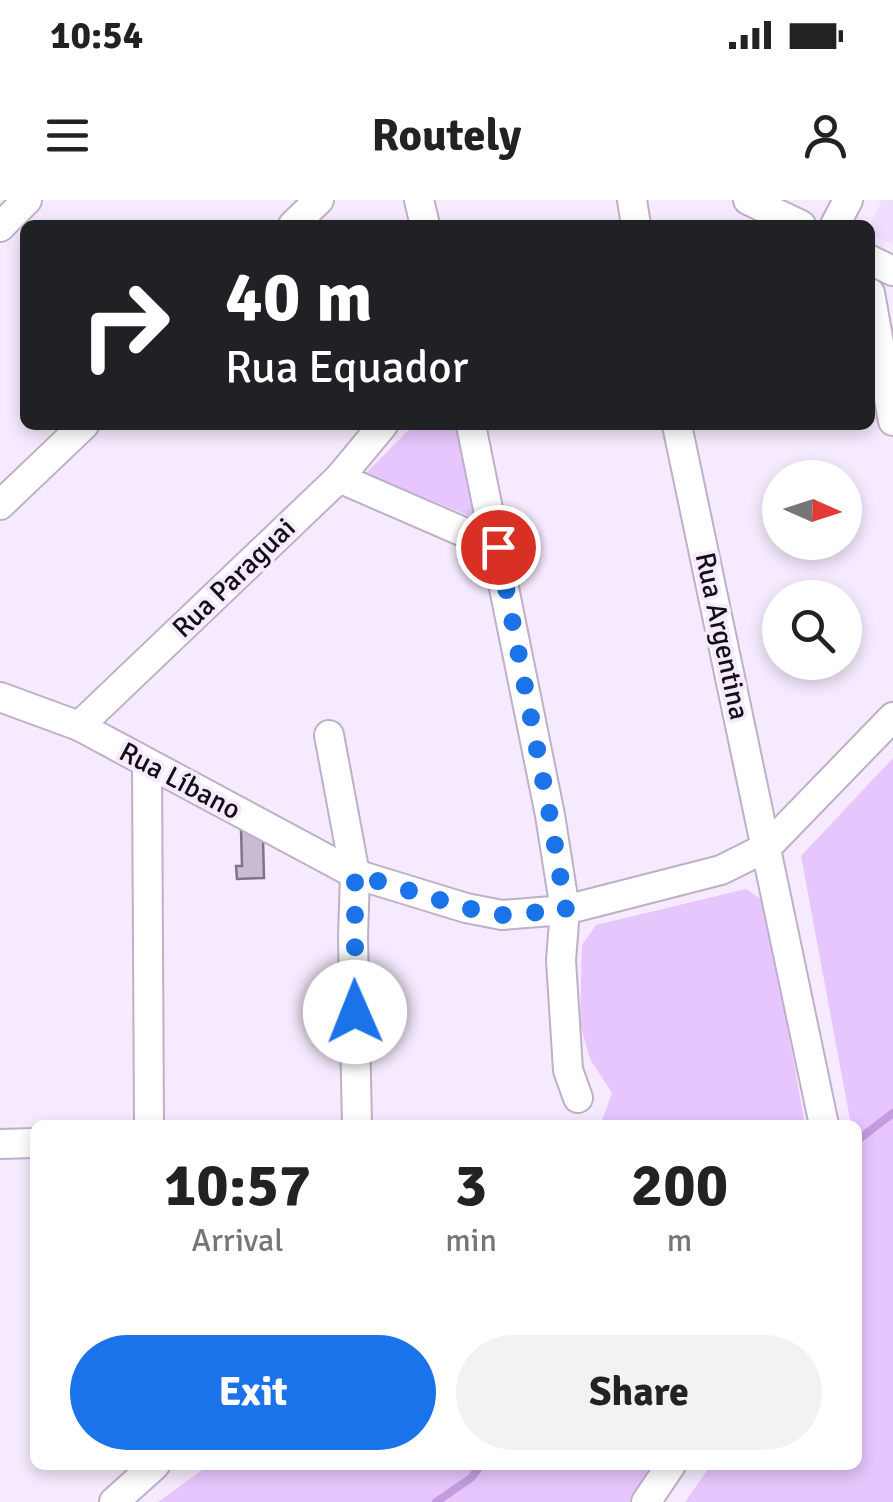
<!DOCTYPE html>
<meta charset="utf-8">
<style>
body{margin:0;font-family:Signika,sans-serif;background:#f2f2f2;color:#222;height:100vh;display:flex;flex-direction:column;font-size:38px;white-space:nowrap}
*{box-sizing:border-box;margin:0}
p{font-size:32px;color:#767676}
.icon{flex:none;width:55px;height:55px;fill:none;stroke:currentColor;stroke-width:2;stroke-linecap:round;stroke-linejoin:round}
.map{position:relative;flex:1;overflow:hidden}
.sheet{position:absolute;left:30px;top:920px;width:832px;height:350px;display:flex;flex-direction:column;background:#fff;border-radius:15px;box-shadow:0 5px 15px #0003}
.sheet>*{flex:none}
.hud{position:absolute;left:20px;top:20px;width:855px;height:210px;border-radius:15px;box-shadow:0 5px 15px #0003;background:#202124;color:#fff;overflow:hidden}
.needle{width:65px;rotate:93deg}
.tools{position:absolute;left:762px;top:260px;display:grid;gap:20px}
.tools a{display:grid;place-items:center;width:100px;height:100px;border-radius:50%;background:#fff;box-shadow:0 5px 15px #0003;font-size:50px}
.pin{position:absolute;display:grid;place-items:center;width:85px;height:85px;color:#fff;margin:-42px;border:5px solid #fff;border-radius:50%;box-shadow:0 2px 10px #0007}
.me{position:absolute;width:110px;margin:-55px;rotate:359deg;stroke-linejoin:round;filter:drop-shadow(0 0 8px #0008)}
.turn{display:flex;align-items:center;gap:35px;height:210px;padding:0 40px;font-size:45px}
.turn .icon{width:130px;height:130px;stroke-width:2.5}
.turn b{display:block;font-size:70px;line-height:85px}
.eta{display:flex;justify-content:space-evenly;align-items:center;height:170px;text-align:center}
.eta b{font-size:60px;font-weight:700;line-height:70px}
.button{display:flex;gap:20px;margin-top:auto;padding:20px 40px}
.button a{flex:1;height:115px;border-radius:60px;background:#1a73e8;color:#fff;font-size:40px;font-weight:700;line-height:115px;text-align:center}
.button a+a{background:#f2f2f2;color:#222}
.status{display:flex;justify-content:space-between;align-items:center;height:70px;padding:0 50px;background:#fff;direction:ltr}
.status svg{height:28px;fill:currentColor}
header{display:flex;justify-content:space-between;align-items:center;height:130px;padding:0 40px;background:#fff;font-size:45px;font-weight:700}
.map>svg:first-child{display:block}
.built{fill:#f0defe}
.green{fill:#e6c6fc}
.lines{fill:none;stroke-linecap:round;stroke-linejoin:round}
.stream{stroke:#c49cdf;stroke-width:8}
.building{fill:#c9bbd3;stroke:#80738a;stroke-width:2.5}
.minor-casing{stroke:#beb0c8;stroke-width:32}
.minor{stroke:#fff;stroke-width:28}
.route{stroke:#1a73e8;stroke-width:18;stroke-dasharray:0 32.4}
.labels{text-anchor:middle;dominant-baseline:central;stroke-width:8;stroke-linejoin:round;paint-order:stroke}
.street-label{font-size:28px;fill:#130e16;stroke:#f5eafe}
</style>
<div class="status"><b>10:54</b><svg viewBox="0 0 49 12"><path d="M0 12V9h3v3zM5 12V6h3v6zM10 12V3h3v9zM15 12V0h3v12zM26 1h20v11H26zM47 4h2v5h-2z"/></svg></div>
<header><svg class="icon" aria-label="menu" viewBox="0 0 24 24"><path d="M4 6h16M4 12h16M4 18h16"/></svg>Routely<svg class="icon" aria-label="person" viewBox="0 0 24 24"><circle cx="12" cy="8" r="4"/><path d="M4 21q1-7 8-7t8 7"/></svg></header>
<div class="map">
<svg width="893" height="1302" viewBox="0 0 893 1302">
<rect width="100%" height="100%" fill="#f5eafe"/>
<!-- built -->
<polygon class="built" points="882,0 893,0 893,45 873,35 871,22"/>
<!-- green -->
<g class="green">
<polygon points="414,225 463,225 485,322 365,274"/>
<polygon points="893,558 893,1302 685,1302 711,1265 858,1265 858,1023 862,980 858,925 851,925 801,656"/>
<polygon points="746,689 765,702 805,925 477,925 477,922 601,923 612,893 590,859 580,824 582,745 596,725"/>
<polygon points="209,1265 655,1265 629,1302 158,1302"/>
</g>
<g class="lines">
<!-- stream -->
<g class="stream">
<polyline points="858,940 893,913"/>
<polyline points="436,1302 471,1278 481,1265"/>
</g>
</g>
<!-- building -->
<polygon class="building" points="241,628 263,639 264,678 237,679 236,666 242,666"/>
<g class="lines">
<defs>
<g id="minor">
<polyline points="419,0 425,25"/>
<polyline points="632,0 636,25"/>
<polyline points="748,0 801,25"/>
<polyline points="293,25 319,0"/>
<polyline points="835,25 848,0"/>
<polyline points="0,27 27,0"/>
<polyline points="870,60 893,71"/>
<polyline points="870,93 893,221"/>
<polyline points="471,225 550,615 565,710 561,760 568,870 578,898"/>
<polyline points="677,225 824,925"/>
<polyline points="339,278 498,347"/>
<polyline points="0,305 84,225"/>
<polyline points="0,497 79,526 355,674 466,708 502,715 565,710 721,670 767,647 893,517"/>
<polyline points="79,526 339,278 383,225"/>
<polyline points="329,535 355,674 353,737 357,925"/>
<polyline points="147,565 149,925"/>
<polyline points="0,944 35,943"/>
<polyline points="114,1302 155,1265"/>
<polyline points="646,1302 671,1265"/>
</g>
</defs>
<!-- minor casing -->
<use href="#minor" class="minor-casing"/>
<!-- minor -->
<use href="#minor" class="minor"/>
</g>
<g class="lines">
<!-- route -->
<polyline class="route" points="355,812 355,674 466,708 502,715 566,710 550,616 498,347"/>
</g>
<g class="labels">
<!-- street labels -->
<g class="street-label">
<text transform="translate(234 378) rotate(-44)">Rua Paraguai</text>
<text transform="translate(722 436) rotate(78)">Rua Argentina</text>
<text transform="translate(180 581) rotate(28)">Rua Líbano</text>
</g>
</g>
</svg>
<div class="tools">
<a><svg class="needle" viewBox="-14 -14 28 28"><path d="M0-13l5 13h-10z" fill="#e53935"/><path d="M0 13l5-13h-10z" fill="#767676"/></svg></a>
<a><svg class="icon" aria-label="search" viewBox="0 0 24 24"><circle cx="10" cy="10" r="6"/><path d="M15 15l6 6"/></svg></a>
</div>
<div class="pin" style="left:498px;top:347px;background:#d93025"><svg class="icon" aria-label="arrive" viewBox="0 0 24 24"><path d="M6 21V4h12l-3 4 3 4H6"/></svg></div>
<svg class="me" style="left:355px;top:812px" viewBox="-20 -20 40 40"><circle r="19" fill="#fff"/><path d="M0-13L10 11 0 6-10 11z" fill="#1a73e8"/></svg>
<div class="hud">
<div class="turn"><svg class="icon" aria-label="right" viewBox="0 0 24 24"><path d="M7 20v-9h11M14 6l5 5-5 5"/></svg><div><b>40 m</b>Rua Equador</div></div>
</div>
<section class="sheet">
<div class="eta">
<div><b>10:57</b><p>Arrival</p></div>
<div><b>3</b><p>min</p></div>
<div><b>200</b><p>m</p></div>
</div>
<div class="button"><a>Exit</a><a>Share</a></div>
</section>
</div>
